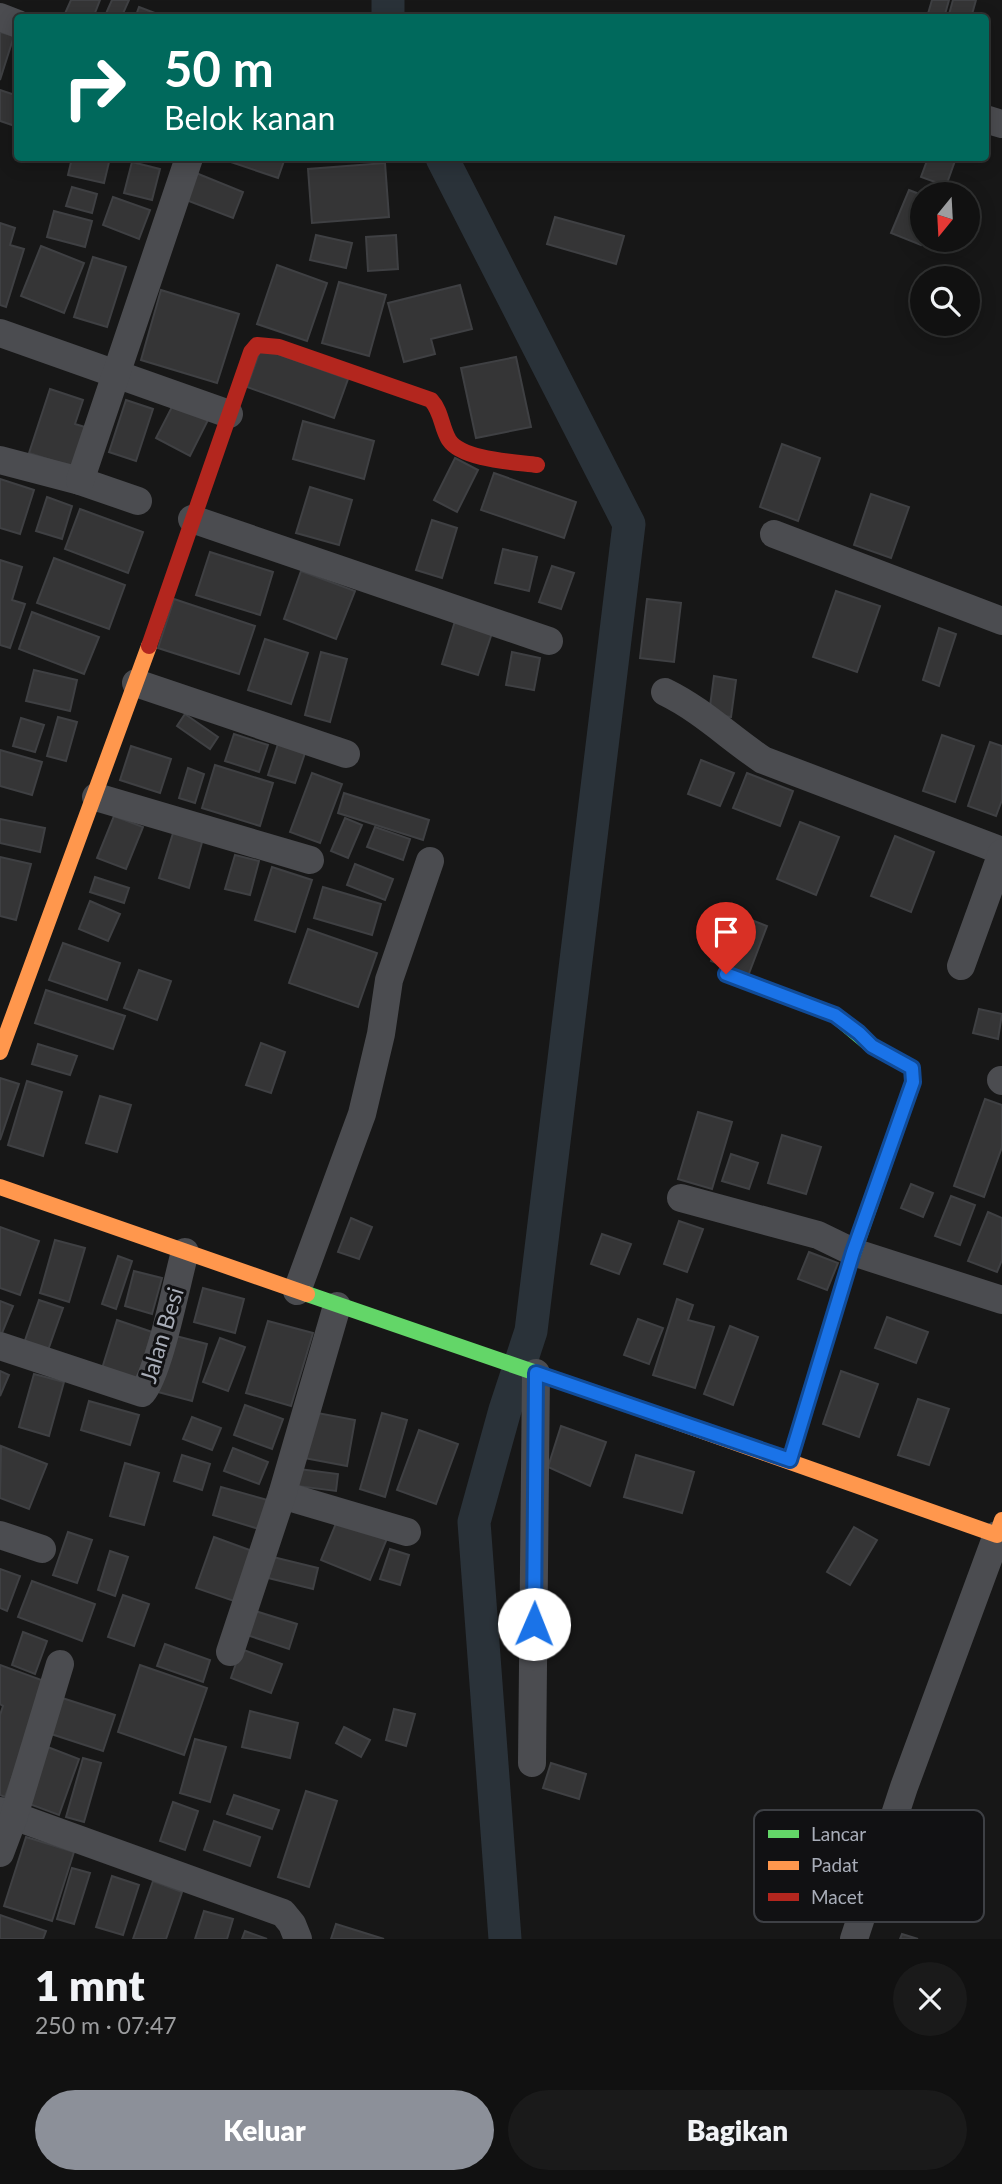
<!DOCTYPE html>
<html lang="id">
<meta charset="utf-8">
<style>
body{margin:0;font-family:Lato,sans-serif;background:#1a1a1a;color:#f1f3f6;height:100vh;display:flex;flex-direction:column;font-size:26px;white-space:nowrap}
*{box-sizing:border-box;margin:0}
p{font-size:23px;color:#9c9d9f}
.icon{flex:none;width:38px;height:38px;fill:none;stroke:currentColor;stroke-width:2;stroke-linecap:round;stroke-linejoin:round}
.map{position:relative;height:1939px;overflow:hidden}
.panel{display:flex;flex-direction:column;background:#111;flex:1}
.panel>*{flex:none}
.hud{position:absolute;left:14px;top:14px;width:975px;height:147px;border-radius:7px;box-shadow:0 4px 18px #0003,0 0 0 2px #303131;background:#00695c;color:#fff;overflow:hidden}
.needle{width:46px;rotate:198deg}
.tools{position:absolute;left:910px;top:182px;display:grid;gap:14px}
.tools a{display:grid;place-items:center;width:70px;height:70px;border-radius:50%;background:#111;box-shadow:0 4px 18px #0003,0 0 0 2px #303131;font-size:35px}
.pin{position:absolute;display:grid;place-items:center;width:60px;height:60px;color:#fff;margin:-72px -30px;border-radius:50% 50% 50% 0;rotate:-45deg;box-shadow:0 0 7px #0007}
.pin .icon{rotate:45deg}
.me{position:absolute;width:77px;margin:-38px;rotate:1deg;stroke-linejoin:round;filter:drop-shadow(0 0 5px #0008)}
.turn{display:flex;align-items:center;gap:24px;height:147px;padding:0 35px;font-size:32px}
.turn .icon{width:91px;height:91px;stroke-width:2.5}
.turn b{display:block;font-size:49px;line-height:60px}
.round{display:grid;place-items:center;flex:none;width:74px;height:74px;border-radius:37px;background:#1a1a1a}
.headline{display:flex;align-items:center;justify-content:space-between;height:119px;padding:0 35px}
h1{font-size:42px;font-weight:800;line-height:52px}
.action{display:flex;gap:14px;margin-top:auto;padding:14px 35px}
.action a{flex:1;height:80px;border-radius:42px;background:#8c9099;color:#fff;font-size:28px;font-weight:800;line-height:80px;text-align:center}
.action a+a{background:#1a1a1a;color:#f1f3f6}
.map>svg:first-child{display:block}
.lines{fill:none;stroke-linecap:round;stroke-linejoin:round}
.canal{stroke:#2a3239;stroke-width:33}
.building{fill:#353536;stroke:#3f4043;stroke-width:2}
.street{stroke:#4b4c50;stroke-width:28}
.fast{stroke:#63d668;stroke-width:16}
.slow{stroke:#ff974d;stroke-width:16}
.jam{stroke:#b3261e;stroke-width:16}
.route-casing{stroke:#114b97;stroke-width:18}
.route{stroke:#1a73e8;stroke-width:12}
.labels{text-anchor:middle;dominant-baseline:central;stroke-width:6;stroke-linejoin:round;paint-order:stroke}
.street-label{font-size:23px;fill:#a8adb8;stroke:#111113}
.key{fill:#111113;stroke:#3e4045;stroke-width:2}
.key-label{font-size:19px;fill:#a8adb8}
</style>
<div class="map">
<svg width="1002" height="1939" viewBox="0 0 1002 1939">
<rect width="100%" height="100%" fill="#171717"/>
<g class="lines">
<!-- canal -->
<g class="canal">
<polyline points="388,0 388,18"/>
<polyline points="442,158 629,524 531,1331 505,1410 474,1522 505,1939"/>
</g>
</g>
<!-- building -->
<g class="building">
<polygon points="71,0 100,0 93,18 63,18"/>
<polygon points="112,0 129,0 121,18 104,18"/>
<polygon points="932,0 949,0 944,18 927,17"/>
<polygon points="953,0 976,0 971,18 948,18"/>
<polygon points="139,7 163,16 162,18 135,18"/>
<polygon points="0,32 14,36 0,80"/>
<polygon points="0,90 18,96 18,127 0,121"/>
<polygon points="72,158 110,158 104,183 68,175"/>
<polygon points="219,158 285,158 278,178"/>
<polygon points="928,158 956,158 946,186 921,177"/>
<polygon points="132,162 160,169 152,200 124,193"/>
<polygon points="385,163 389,217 312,223 308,169"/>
<polygon points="196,173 243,192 233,218 186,200"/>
<polygon points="72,187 97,194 92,213 66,206"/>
<polygon points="909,190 922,195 923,240 921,245 891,233"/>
<polygon points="113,197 150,210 139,239 103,225"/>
<polygon points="54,211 92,221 85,247 47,237"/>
<polygon points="555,217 624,236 616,264 547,244"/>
<polygon points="0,223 15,228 10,245 24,249 6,307 0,305"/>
<polygon points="316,235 352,243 346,268 310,260"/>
<polygon points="396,235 398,269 368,271 366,237"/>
<polygon points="41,246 84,263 64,313 21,296"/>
<polygon points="93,257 126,267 107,327 74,317"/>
<polygon points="277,265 327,283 307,341 257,324"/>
<polygon points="339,282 386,295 369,356 322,343"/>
<polygon points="460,285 472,329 431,339 435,354 404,362 388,303"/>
<polygon points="161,290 239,314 217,383 141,360"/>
<polygon points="261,348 348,379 334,418 247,387"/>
<polygon points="516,357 531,427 476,438 461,368"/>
<polygon points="50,389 83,400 75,424 88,428 75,468 29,453"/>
<polygon points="126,400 153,409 136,461 109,452"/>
<polygon points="175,401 209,418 190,456 156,438"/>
<polygon points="303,421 374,441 364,479 293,459"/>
<polygon points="782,444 820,458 798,521 760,507"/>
<polygon points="455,458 478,470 457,512 434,500"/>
<polygon points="494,473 576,502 564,538 481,510"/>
<polygon points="0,479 34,490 20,534 0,528"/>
<polygon points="310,487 352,500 339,545 296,533"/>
<polygon points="871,494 909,507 891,558 854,545"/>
<polygon points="47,497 72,506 62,539 36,531"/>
<polygon points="80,509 143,532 128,573 65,549"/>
<polygon points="432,520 457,528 442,578 416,570"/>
<polygon points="503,549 537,557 529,591 495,583"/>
<polygon points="210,552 273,572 260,615 196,595"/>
<polygon points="54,558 125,585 109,629 37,603"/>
<polygon points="0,560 22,567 12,600 25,604 10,648 0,645"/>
<polygon points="552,566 574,573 561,609 539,602"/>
<polygon points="301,571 355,591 336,639 284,619"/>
<polygon points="836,591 880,606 857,672 813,657"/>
<polygon points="174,599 255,626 239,674 158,648"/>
<polygon points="647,599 681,603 674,662 640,658"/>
<polygon points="32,612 99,637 84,674 19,649"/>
<polygon points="455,621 492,633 478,675 442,664"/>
<polygon points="939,628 956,634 939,686 923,680"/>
<polygon points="265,639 308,653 291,704 248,690"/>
<polygon points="321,652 347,659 330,722 305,715"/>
<polygon points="512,652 540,658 534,690 506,685"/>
<polygon points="34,670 77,680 70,711 26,701"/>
<polygon points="714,676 736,680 731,717 709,714"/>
<polygon points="185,714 218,737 210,749 177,726"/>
<polygon points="58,717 77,722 66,761 47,756"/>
<polygon points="21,718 44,725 35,752 13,746"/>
<polygon points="234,734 268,745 259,772 225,761"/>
<polygon points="942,735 974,746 955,802 923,791"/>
<polygon points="990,742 1002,746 1002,800 996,816 968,806"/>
<polygon points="278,744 305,753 295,783 268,775"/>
<polygon points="131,746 171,759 160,793 120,780"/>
<polygon points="0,750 42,762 32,795 0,786"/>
<polygon points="701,760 734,773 720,806 688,794"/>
<polygon points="215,765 273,783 260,826 202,808"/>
<polygon points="188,768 204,774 195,803 179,798"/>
<polygon points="312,773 342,784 320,843 290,832"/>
<polygon points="747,773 793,791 780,826 733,808"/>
<polygon points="344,793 429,820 423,840 338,813"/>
<polygon points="114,816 143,827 126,869 97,858"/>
<polygon points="345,818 362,825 348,858 331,851"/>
<polygon points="0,819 45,828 40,852 0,843"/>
<polygon points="800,822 839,837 816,895 777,879"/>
<polygon points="375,827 410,839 403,860 367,847"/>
<polygon points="174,830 203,839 189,888 159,878"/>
<polygon points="895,836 934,852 911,912 871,896"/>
<polygon points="235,855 259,861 250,895 225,889"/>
<polygon points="0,857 31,864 16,920 0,916"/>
<polygon points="355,864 393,879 385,900 347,885"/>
<polygon points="272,867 312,880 295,932 255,920"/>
<polygon points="95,877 129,888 124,903 90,892"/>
<polygon points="323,887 381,904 372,935 314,918"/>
<polygon points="90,901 120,914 108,941 79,929"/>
<polygon points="731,912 767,926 748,976 711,961"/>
<polygon points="308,929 377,953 358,1007 289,983"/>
<polygon points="63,943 120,963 107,1000 49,980"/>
<polygon points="139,970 171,981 157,1020 124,1008"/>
<polygon points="46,990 125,1016 113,1049 35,1023"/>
<polygon points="979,1009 1002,1014 998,1039 973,1033"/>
<polygon points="261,1043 285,1052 271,1093 246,1085"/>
<polygon points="38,1044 77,1056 70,1075 32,1064"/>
<polygon points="0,1078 19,1084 0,1140"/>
<polygon points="27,1081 62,1092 43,1156 8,1145"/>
<polygon points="100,1096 131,1105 117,1152 86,1143"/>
<polygon points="985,1099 1002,1105 1002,1147 984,1197 954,1186"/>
<polygon points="698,1112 732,1122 712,1189 678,1179"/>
<polygon points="782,1135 821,1147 806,1194 768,1183"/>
<polygon points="731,1154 758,1163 749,1189 722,1181"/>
<polygon points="911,1184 933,1193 923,1217 901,1208"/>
<polygon points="951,1196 975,1205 960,1245 935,1236"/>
<polygon points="988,1212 1002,1218 1002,1260 997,1272 968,1261"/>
<polygon points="351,1218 372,1227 359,1259 338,1252"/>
<polygon points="679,1221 703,1229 687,1272 664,1264"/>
<polygon points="0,1227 39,1241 20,1295 0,1288"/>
<polygon points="602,1234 631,1244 619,1274 591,1264"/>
<polygon points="55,1240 85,1248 69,1302 40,1293"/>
<polygon points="809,1252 838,1263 827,1290 798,1279"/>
<polygon points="118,1256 132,1261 116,1309 102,1304"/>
<polygon points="134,1271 162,1278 152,1314 125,1306"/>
<polygon points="203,1288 244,1299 235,1333 194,1322"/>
<polygon points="677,1299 693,1305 688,1320 714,1327 695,1388 653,1375"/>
<polygon points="39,1300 63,1308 47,1353 23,1346"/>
<polygon points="0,1301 13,1306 0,1338"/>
<polygon points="887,1317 928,1332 916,1363 875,1348"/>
<polygon points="638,1319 663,1328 649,1364 624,1355"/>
<polygon points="117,1320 152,1332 135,1386 100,1375"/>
<polygon points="268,1321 313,1333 291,1406 246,1393"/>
<polygon points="730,1326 758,1337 733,1405 704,1394"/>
<polygon points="172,1335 207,1344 192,1401 158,1392"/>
<polygon points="220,1338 245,1347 228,1391 203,1382"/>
<polygon points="0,1371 9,1375 0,1396"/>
<polygon points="841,1371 878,1384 859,1437 823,1424"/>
<polygon points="34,1374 64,1382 49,1436 19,1427"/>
<polygon points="918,1399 949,1409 929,1465 898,1455"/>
<polygon points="89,1401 139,1415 130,1445 81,1430"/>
<polygon points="245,1405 283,1419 272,1449 234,1435"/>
<polygon points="312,1412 355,1420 347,1466 304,1458"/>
<polygon points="382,1413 407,1420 385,1497 360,1489"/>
<polygon points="192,1417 221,1428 212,1450 183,1439"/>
<polygon points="561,1426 606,1442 590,1486 548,1467"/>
<polygon points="419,1430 458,1444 436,1504 397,1490"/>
<polygon points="1,1446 47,1464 29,1509 0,1498"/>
<polygon points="233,1448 268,1462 259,1484 224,1471"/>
<polygon points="182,1455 210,1464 202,1490 174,1481"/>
<polygon points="636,1455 694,1472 682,1513 624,1497"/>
<polygon points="125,1463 159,1473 144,1525 110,1516"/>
<polygon points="299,1469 338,1474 336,1491 297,1486"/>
<polygon points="221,1487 271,1501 262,1530 213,1515"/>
<polygon points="339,1516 388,1536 370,1580 321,1560"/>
<polygon points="854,1527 877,1540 850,1585 827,1572"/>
<polygon points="68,1532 92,1540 77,1583 53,1575"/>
<polygon points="214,1537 255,1552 237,1602 196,1588"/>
<polygon points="390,1549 409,1555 400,1585 380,1579"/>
<polygon points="110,1551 128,1557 115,1596 98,1590"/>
<polygon points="273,1557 318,1568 313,1589 268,1578"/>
<polygon points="0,1569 20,1576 7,1611 0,1608"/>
<polygon points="32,1581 95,1604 82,1641 18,1617"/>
<polygon points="123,1595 149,1604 134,1646 108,1637"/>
<polygon points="252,1610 297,1624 289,1649 244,1634"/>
<polygon points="23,1632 47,1641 35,1674 12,1665"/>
<polygon points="165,1644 210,1660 203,1682 157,1666"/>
<polygon points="241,1649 282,1664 271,1693 231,1678"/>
<polygon points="0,1665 47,1682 5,1797 0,1795 0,1715 3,1706 0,1704"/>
<polygon points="140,1665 207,1688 184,1755 118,1732"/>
<polygon points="56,1696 115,1715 103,1751 45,1732"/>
<polygon points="394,1709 415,1714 406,1746 386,1740"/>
<polygon points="250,1711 298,1723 290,1758 242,1747"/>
<polygon points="344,1727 370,1740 361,1757 336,1743"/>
<polygon points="195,1739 226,1747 210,1802 180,1793"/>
<polygon points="45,1746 79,1759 59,1815 24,1802"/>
<polygon points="83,1758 101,1763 84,1822 66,1817"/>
<polygon points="551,1763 586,1774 579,1799 543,1788"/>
<polygon points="306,1791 337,1801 309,1887 278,1877"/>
<polygon points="234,1795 279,1810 272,1829 227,1814"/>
<polygon points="173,1802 198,1811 185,1850 160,1841"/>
<polygon points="214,1821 260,1837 250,1866 204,1850"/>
<polygon points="26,1837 74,1852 52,1921 4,1906"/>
<polygon points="72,1868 90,1873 74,1924 57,1919"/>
<polygon points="112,1876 139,1885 123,1935 96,1927"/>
<polygon points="153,1881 182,1892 166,1939 133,1939"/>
<polygon points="204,1911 233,1919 227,1939 195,1939"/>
<polygon points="0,1915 46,1931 43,1939 0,1939"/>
<polygon points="336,1924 384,1939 331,1939"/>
<polygon points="245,1931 267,1939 242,1939"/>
<polygon points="902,1934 918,1939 900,1939"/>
</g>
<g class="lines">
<!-- street -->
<g class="street">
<polyline points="0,17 18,24"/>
<polyline points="985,119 1002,124"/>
<polyline points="0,333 229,414"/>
<polyline points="0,460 80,481 138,501"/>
<polyline points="80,481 189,158"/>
<polyline points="192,519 549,641"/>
<polyline points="774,534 1002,621"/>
<polyline points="136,683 346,754"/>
<path d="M665,692c37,18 65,46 98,68l239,91"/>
<polyline points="96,797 310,860"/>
<polyline points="961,966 1002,853"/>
<polyline points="1001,1080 1002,1081"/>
<polyline points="681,1198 818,1235 853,1252 1002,1300"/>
<polyline points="297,1291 362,1114 381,1034 389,980 430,861"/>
<path d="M0,1346l142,47c18,-22 34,-109 43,-141"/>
<polyline points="282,1495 407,1532"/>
<polyline points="0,1535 42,1549"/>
<polyline points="230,1652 282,1495 337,1306"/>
<polyline points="532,1763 536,1373"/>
<polyline points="0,1811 283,1913 292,1924 298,1939"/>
<polyline points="0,1853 14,1816 60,1664"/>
<polyline points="854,1939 904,1787 997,1535"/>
</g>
<!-- fast -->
<g class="fast">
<polyline points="726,974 835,1015 872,1046 912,1068 913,1082 848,1268"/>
<polyline points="307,1294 612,1399"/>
</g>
<!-- slow -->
<g class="slow">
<polyline points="0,1052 149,646"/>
<polyline points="0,1187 307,1294"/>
<polyline points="612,1399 997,1535 1002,1520"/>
</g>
<!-- jam -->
<g class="jam">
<path d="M149,646l102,-294 6,-7 22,2 152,53c11,12 10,27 18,40 13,20 66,22 88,25"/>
<polyline points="790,1460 848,1268"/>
</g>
</g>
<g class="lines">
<defs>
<polyline id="route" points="534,1624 536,1373 790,1460 853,1252 913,1082 912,1068 872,1046 859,1033 835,1015 726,974"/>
</defs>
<!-- route casing -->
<use href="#route" class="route-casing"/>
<!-- route -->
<use href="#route" class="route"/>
</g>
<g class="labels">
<!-- street labels -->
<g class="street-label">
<text transform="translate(161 1335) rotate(-73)">Jalan Besi</text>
</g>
</g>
<!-- legend -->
<rect x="754" y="1810" width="230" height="112" rx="10" class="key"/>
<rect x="768" y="1830" width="31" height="8" fill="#63d668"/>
<rect x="768" y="1861" width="31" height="9" fill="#ff974d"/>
<rect x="768" y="1893" width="31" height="8" fill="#b3261e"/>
<g class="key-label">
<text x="811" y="1841">Lancar</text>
<text x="811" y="1872">Padat</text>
<text x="811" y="1904">Macet</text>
</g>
</svg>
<div class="tools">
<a><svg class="needle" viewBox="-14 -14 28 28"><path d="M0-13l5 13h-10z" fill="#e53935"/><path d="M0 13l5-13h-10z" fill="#9c9d9f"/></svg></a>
<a><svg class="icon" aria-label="search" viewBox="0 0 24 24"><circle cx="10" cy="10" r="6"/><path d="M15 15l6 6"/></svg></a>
</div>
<div class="pin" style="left:726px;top:974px;background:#d93025"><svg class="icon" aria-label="arrive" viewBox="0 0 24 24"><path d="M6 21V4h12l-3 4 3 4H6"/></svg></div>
<svg class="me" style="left:534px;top:1624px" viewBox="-20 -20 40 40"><circle r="19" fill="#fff"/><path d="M0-13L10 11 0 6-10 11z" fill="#1a73e8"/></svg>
<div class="hud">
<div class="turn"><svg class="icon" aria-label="right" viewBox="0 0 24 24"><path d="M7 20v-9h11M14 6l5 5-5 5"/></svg><div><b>50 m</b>Belok kanan</div></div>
</div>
</div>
<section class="panel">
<div class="headline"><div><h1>1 mnt</h1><p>250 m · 07:47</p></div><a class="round"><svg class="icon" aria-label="close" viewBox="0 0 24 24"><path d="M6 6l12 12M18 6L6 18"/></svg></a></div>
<div class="action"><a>Keluar</a><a>Bagikan</a></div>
</section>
